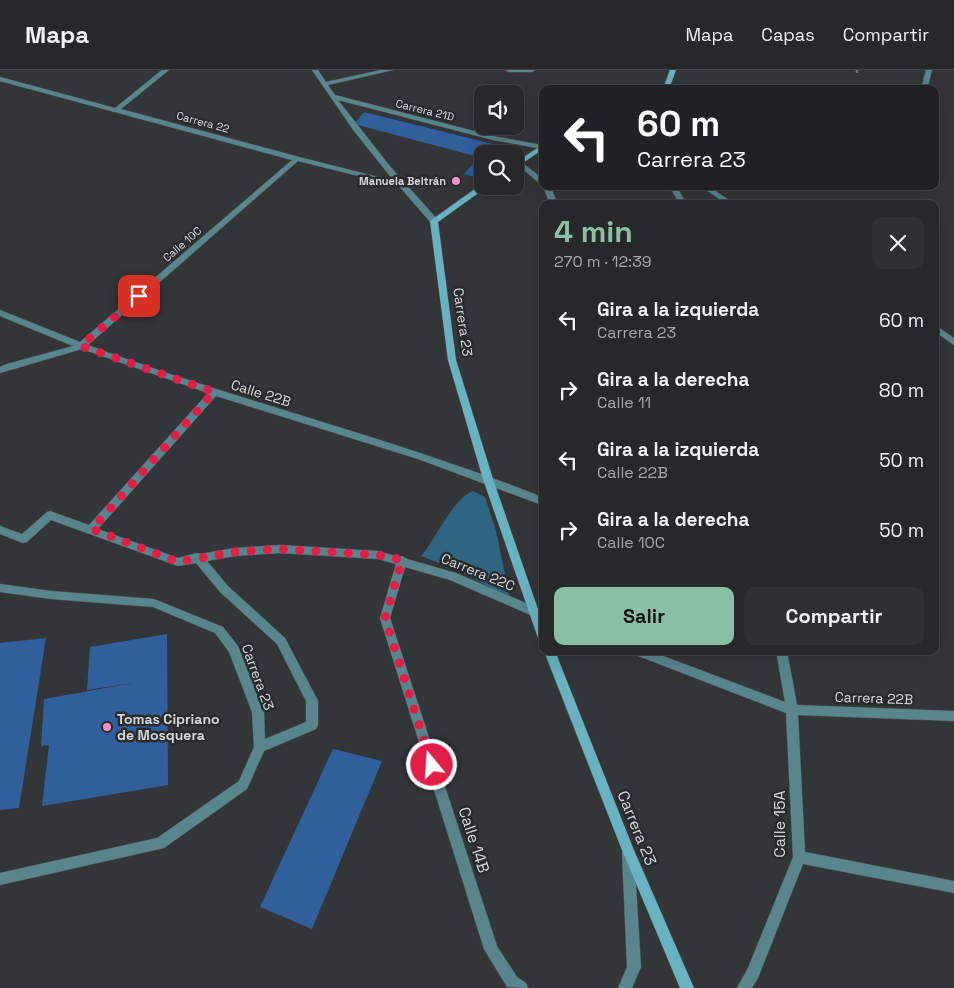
<!DOCTYPE html>
<html lang="es">
<meta charset="utf-8">
<style>
body{margin:0;font-family:"Space Grotesk",sans-serif;background:#2e3032;color:#f1f3f6;height:100vh;display:flex;flex-direction:column;font-size:19px;white-space:nowrap}
*{box-sizing:border-box;margin:0}
p{font-size:16px;color:#a4a6a8}
.icon{flex:none;width:28px;height:28px;fill:none;stroke:currentColor;stroke-width:2;stroke-linecap:round;stroke-linejoin:round}
.map{position:relative;flex:1;overflow:hidden}
.sheet{position:absolute;left:539px;top:130px;width:400px;height:455px;display:flex;flex-direction:column;background:#26282a;border-radius:10px;box-shadow:0 5px 20px #0002,0 0 0 1px #424447}
.sheet>*{flex:none}
.banner{position:absolute;left:539px;top:15px;width:400px;height:105px;border-radius:10px;box-shadow:0 5px 20px #0002,0 0 0 1px #424447;background:#202124;color:#fff;overflow:hidden}
.controls{position:absolute;left:474px;top:15px;display:grid;gap:10px}
.controls a{display:grid;place-items:center;width:50px;height:50px;border-radius:10px;background:#26282a;box-shadow:0 5px 20px #0002,0 0 0 1px #424447;font-size:25px}
.pin{position:absolute;display:grid;place-items:center;width:42px;height:42px;color:#fff;margin:-21px;border-radius:10px;box-shadow:0 2px 8px #0006}
.me{position:absolute;width:55px;margin:-28px;rotate:342deg;stroke-linejoin:round;filter:drop-shadow(0 0 4px #0008)}
.turn{display:flex;align-items:center;gap:18px;height:105px;padding:0 15px;font-size:22px}
.turn .icon{width:65px;height:65px;stroke-width:2.5}
.turn b{display:block;font-size:35px;line-height:42px}
.round{display:grid;place-items:center;flex:none;width:52px;height:52px;border-radius:10px;background:#2e3032}
.headline{display:flex;align-items:center;justify-content:space-between;height:85px;padding:0 15px}
h1{font-size:30px;font-weight:800;line-height:38px;color:#8abfa5}
.primary-button{display:flex;gap:10px;margin-top:auto;padding:10px 15px}
.primary-button a{flex:1;height:58px;border-radius:10px;background:#8abfa5;color:#111;font-size:20px;font-weight:800;line-height:58px;text-align:center}
.primary-button a+a{background:#2e3032;color:#f1f3f6}
ul{padding:0;list-style:none}
li{display:flex;align-items:center;gap:15px;height:70px;padding:0 15px}
li div{flex:1}
li b{display:block;font-size:19px}
li em{font-style:normal}
header{display:flex;align-items:center;gap:30px;box-sizing:border-box;height:70px;padding:0 25px;background:#26282a;border-bottom:1px solid #424447}
header strong{font-size:24px}
nav{display:flex;gap:28px;margin-inline-start:auto;font-size:18px}
.map>svg:first-child{display:block}
.green{fill:#2f6581}
.building{fill:#305f9c}
.lines{fill:none;stroke-linecap:round;stroke-linejoin:round}
.street-casing{stroke:#505355;stroke-width:1}
.secondary-casing{stroke:#505355;stroke-width:1}
.path{stroke:#717476;stroke-width:2.5;stroke-dasharray:4 2;stroke-linecap:butt}
.street{fill:#59858d;fill-rule:evenodd}
.secondary{fill:#69b2bf;fill-rule:evenodd}
.route{stroke:#e11d48;stroke-width:9;stroke-dasharray:0 16.2}
.poi-dot{fill:#f98fca;stroke:#292c2e;stroke-width:2}
.labels{text-anchor:middle;dominant-baseline:central;stroke-width:5;stroke-linejoin:round;paint-order:stroke}
.far-street-label{font-size:11px;fill:#d6d8d9;stroke:#292c2e}
.far-poi-label{font-size:11px;font-weight:bold;fill:#d6d8d9;stroke:#292c2e;text-anchor:end}
.street-label{font-size:14px;fill:#d6d8d9;stroke:#292c2e}
.poi-label{font-size:14px;font-weight:bold;fill:#d6d8d9;stroke:#292c2e;text-anchor:start}
.near-street-label{font-size:16px;fill:#d6d8d9;stroke:#292c2e}
</style>
<header>
<strong>Mapa</strong>
<nav><a>Mapa</a><a>Capas</a><a>Compartir</a></nav>
</header>
<div class="map">
<svg width="954" height="918" viewBox="0 0 954 918">
<rect width="100%" height="100%" fill="#333638"/>
<!-- green -->
<path class="green" d="M473,421l12,6 11,34 14,67 -51,-27 -38,-15c16,-18 31,-57 52,-65z"/>
<!-- building -->
<g class="building">
<polygon points="364,42 513,79 509,84 482,84 482,109 464,104 479,87 354,54"/>
<polygon points="167,564 168,715 42,736 49,675 41,676 44,629 133,613 87,620 90,577"/>
<polygon points="46,568 19,738 0,740 0,573"/>
<polygon points="333,679 382,691 312,859 260,837"/>
</g>
<g class="lines">
<defs>
<g id="street">
<path d="M162,0h7l-48,39 178,48 95,24 -40,-50 -42,-61h6l8,12 55,-12h12l-65,15 7,10 158,41 49,9v4l-49,-9 -155,-40 51,65 48,54v4h-6l-32,-37 -101,-25 -210,184c149,56 306,93 454,152v8l-124,-46 -202,-63 -118,133 80,29 19,-5 3,1 35,-6 45,-3 98,6 21,6 3,-1 5,3 49,14 86,37v10l-92,-40 -45,-13 -15,51 107,328 20,31 9,6 2,5 -21,-1 -23,-38 -104,-331 16,-54 -18,-5 -98,-6 -45,3 -28,5 21,25 57,52 33,63v24l-2,4 -52,22 -17,38 -83,59 -164,37v-12l157,-35 82,-57 15,-34 -2,-35 -23,-60 -14,-19 -62,-26 -102,-8 -51,-7v-8l51,7 103,8 69,28 15,19 26,66 1,27 41,-17v-21l-29,-57 -57,-52 -24,-29 -18,3 -127,-46 -24,22 -4,1 -23,-9v-8l22,8 25,-22 3,-1 39,14 119,-132 -126,-44 -82,24v-6l7,-3 66,-18 -73,-30v-6l80,32 212,-182 -292,-79v-4l115,31z"/>
<polygon points="506,0 535,0 532,2 509,2"/>
<polygon points="926,0 932,0 928,16 925,18 922,16"/>
<polygon points="517,92 521,92 542,108 542,113 539,113 517,94"/>
<polygon points="543,116 550,116 558,134 550,134"/>
<polygon points="669,116 676,116 687,134 680,134"/>
<polygon points="700,116 708,116 735,134 727,134"/>
<polygon points="935,255 954,268 954,275 935,262"/>
<polygon points="632,581 650,581 785,632 776,581 787,581 797,635 954,641 954,651 798,645 805,782 954,811 954,823 803,794 758,908 752,918 737,918 748,898 793,787 786,643 633,584"/>
<polygon points="628,777 632,779 634,783 641,897 632,918 618,918 627,897 622,783 624,779"/>
</g>
<g id="secondary">
<polygon points="670,0 676,0 669,19 663,19"/>
<polygon points="542,75 542,80 515,98 515,93"/>
<polygon points="482,114 482,116 488,116 438,152 456,290 493,409 542,551 542,570 538,568 537,565 483,409 448,290 430,151"/>
<polygon points="544,581 555,581 633,778 694,918 680,918 622,780"/>
</g>
</defs>
<!-- street casing -->
<use href="#street" class="street-casing"/>
<!-- secondary casing -->
<use href="#secondary" class="secondary-casing"/>
<!-- path -->
<polyline class="path" points="857,0 857,3"/>
<!-- street -->
<use href="#street" class="street"/>
<!-- secondary -->
<use href="#secondary" class="secondary"/>
</g>
<g class="lines">
<!-- route -->
<polyline class="route" points="139,226 81,276 214,322 92,459 178,492 235,482 280,479 378,485 402,490 385,548 432,695"/>
</g>
<!-- markers -->
<g class="poi-dot">
<circle cx="456" cy="111" r="5"/>
<circle cx="107" cy="657" r="5"/>
</g>
<g class="labels">
<!-- far-street labels -->
<g class="far-street-label">
<text transform="translate(425 40) rotate(14)">Carrera 21D</text>
<text transform="translate(203 52) rotate(15)">Carrera 22</text>
<text transform="translate(182 174) rotate(-41)">Calle 10C</text>
</g>
<!-- far-poi labels -->
<g class="far-poi-label">
<text x="446" y="111">Manuela Beltrán</text>
</g>
<!-- street labels -->
<g class="street-label">
<text transform="translate(463 252) rotate(82)">Carrera 23</text>
<text transform="translate(261 323) rotate(17)">Calle 22B</text>
<text transform="translate(478 502) rotate(22)">Carrera 22C</text>
<text transform="translate(258 607) rotate(70)">Carrera 23</text>
<text transform="translate(874 628) rotate(2)">Carrera 22B</text>
</g>
<!-- poi labels -->
<g class="poi-label">
<text x="117" y="649">Tomas Cipriano<tspan x="117" dy="16">de Mosquera</tspan></text>
</g>
<!-- near-street labels -->
<g class="near-street-label">
<text transform="translate(779 754) rotate(-90)">Calle 15A</text>
<text transform="translate(637 758) rotate(68)">Carrera 23</text>
<text transform="translate(474 770) rotate(72)">Calle 14B</text>
</g>
</g>
</svg>
<div class="controls">
<a><svg class="icon" aria-label="sound" viewBox="0 0 24 24"><path d="M4 9h4l5-4v14l-5-4H4zM17 9q2 3 0 6"/></svg></a>
<a><svg class="icon" aria-label="search" viewBox="0 0 24 24"><circle cx="10" cy="10" r="6"/><path d="M15 15l6 6"/></svg></a>
</div>
<div class="pin" style="left:139px;top:226px;background:#d93025"><svg class="icon" aria-label="arrive" viewBox="0 0 24 24"><path d="M6 21V4h12l-3 4 3 4H6"/></svg></div>
<svg class="me" style="left:432px;top:695px" viewBox="-20 -20 40 40"><circle r="17" fill="#e11d48" stroke="#fff" stroke-width="3"/><path d="M0-11L8 9 0 5-8 9z" fill="#fff"/></svg>
<div class="banner">
<div class="turn"><svg class="icon" aria-label="left" viewBox="0 0 24 24"><path d="M17 20v-9H6M10 6l-5 5 5 5"/></svg><div><b>60 m</b>Carrera 23</div></div>
</div>
<section class="sheet">
<div class="headline"><div><h1>4 min</h1><p>270 m · 12:39</p></div><a class="round"><svg class="icon" aria-label="close" viewBox="0 0 24 24"><path d="M6 6l12 12M18 6L6 18"/></svg></a></div>
<ul>
<li><svg class="icon" aria-label="left" viewBox="0 0 24 24"><path d="M17 20v-9H6M10 6l-5 5 5 5"/></svg><div><b>Gira a la izquierda</b><p>Carrera 23</p></div><em>60 m</em></li>
<li><svg class="icon" aria-label="right" viewBox="0 0 24 24"><path d="M7 20v-9h11M14 6l5 5-5 5"/></svg><div><b>Gira a la derecha</b><p>Calle 11</p></div><em>80 m</em></li>
<li><svg class="icon" aria-label="left" viewBox="0 0 24 24"><path d="M17 20v-9H6M10 6l-5 5 5 5"/></svg><div><b>Gira a la izquierda</b><p>Calle 22B</p></div><em>50 m</em></li>
<li><svg class="icon" aria-label="right" viewBox="0 0 24 24"><path d="M7 20v-9h11M14 6l5 5-5 5"/></svg><div><b>Gira a la derecha</b><p>Calle 10C</p></div><em>50 m</em></li>
</ul>
<div class="primary-button"><a>Salir</a><a>Compartir</a></div>
</section>
</div>
